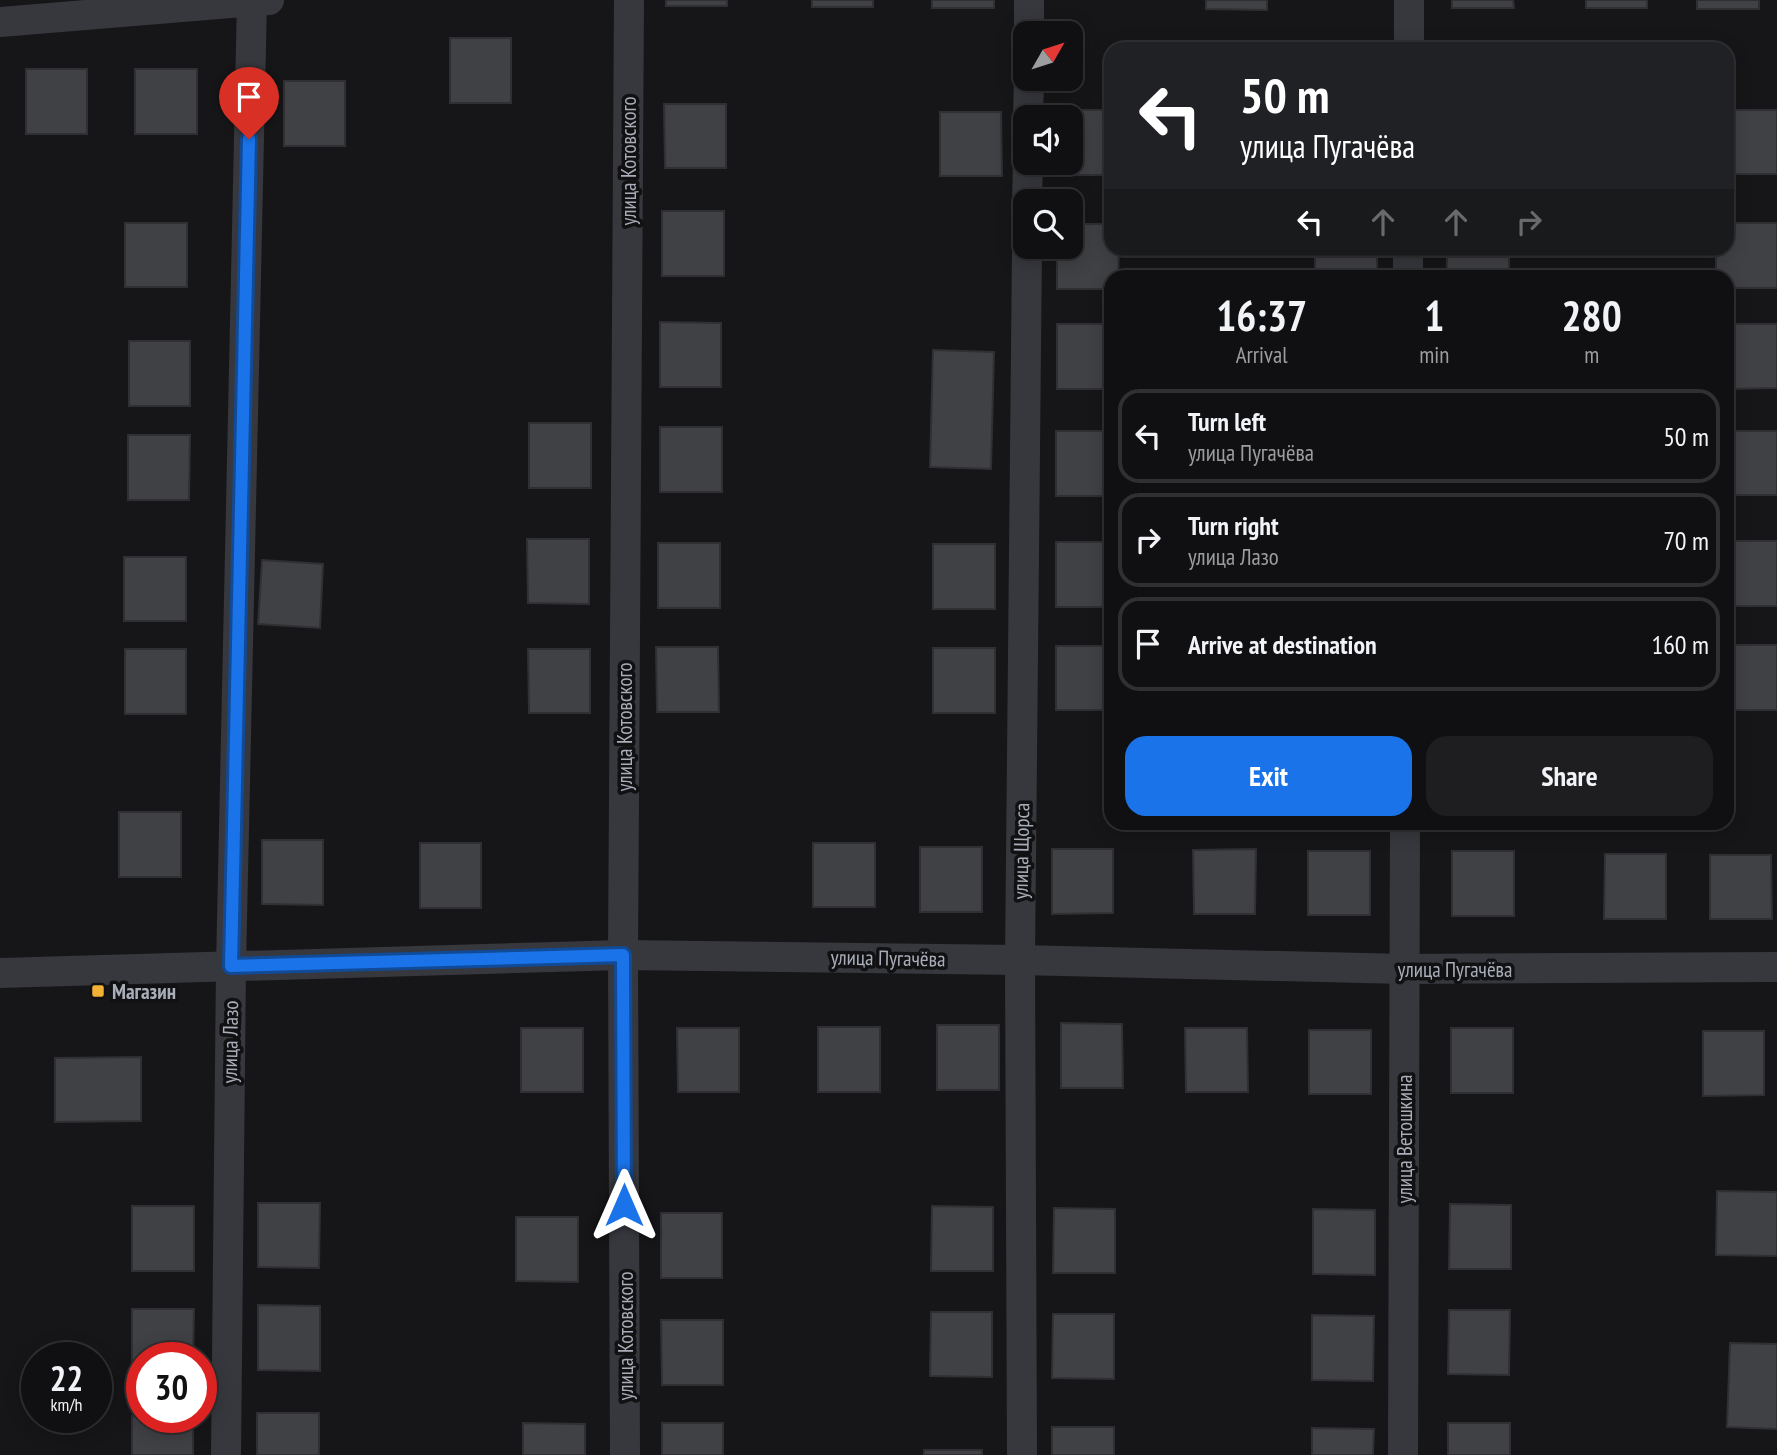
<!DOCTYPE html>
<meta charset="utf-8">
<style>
body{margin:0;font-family:"PT Sans Narrow",sans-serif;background:#1e1e20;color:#f1f3f6;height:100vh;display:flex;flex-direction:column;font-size:26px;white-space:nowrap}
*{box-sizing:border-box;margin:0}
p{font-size:23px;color:#9c9d9f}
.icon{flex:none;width:38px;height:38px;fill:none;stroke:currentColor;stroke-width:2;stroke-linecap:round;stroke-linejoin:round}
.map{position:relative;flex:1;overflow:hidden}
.sheet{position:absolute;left:1104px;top:270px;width:630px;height:560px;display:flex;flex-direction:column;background:#101012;border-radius:21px;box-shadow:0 4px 18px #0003,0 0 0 2px #303032}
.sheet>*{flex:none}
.hud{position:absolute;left:1104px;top:42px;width:630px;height:214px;border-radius:21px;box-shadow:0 4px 18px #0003,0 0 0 2px #303032;background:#202124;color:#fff;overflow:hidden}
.needle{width:46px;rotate:51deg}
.fabs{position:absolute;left:1013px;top:21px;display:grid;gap:14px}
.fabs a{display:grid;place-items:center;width:70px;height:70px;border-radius:14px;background:#101012;box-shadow:0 4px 18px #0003,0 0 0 2px #303032;font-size:35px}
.speed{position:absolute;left:21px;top:1342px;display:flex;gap:14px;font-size:35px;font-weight:700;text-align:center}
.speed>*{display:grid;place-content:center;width:91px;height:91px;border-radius:50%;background:#101012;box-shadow:0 4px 18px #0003,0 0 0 2px #303032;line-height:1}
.speed small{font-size:18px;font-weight:400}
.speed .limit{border:10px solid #d22;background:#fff;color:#111}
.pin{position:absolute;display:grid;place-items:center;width:60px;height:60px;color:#fff;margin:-72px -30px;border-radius:50% 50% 50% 0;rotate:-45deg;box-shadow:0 0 7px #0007}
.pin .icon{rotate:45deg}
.me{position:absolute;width:77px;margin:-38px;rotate:0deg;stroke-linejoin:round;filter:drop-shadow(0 0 5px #0008)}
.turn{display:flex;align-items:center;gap:24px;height:147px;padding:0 21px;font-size:32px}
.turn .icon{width:91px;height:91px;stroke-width:2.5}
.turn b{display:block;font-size:49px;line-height:60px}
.lanes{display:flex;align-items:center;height:66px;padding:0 21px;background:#0003;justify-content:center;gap:35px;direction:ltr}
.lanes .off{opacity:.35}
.eta{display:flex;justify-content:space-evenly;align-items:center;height:119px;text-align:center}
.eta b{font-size:42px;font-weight:700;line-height:49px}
.primary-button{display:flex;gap:14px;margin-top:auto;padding:14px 21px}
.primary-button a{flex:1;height:80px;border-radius:21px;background:#1a73e8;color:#fff;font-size:28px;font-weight:700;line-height:80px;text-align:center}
.primary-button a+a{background:#1e1e20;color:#f1f3f6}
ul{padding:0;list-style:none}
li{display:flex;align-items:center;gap:21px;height:94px;margin:0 14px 10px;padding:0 7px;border:4px solid #303032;border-radius:21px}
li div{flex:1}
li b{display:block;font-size:26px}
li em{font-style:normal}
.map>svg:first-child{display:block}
.building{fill:#404145;stroke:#303034;stroke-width:2}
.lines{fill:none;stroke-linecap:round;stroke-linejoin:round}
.minor{stroke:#37383d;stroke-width:30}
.route-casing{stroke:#114b97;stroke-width:18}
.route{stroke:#1a73e8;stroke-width:12}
.poi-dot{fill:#f2b134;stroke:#111113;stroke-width:2.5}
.labels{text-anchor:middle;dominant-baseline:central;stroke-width:7;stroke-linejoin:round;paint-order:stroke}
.street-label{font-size:21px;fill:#a8adb8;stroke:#111113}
.poi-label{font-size:21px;font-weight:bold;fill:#a8adb8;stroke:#111113;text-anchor:start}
</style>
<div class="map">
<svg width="1777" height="1455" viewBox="0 0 1777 1455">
<rect width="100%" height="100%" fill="#161618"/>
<!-- building -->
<g class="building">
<rect x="666" y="0" width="61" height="6"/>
<rect x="812" y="0" width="61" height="7"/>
<rect x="932" y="0" width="62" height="8"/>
<polygon points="1206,0 1267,0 1267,10 1206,9"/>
<polygon points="1452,0 1513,0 1514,8 1452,8"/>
<rect x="1586" y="0" width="61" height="8"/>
<rect x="1697" y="0" width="62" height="9"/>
<rect x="450" y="38" width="61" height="65"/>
<rect x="26" y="69" width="61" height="65"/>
<rect x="135" y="69" width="62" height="65"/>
<rect x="284" y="81" width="61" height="65"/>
<polygon points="664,104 726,104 726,168 665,168"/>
<polygon points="1058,110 1111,110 1111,175 1058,175 1058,163 1071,163 1071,117 1058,117"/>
<rect x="1727" y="110" width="50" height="64"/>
<polygon points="940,112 1001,112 1002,176 940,176"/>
<rect x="662" y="211" width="62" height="65"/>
<rect x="125" y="223" width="62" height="64"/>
<polygon points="1727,223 1777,223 1777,288 1727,288 1727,276 1716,276 1716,248 1727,248"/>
<polygon points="1071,224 1111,224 1111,248 1119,248 1118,276 1111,276 1111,289 1057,289 1057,247 1071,247"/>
<rect x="1315" y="248" width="62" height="28"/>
<rect x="1447" y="248" width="62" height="28"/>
<polygon points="660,322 721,323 721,387 660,387"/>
<rect x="1057" y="324" width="54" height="65"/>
<polygon points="1727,324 1777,324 1777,388 1727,389"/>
<rect x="129" y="341" width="61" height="65"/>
<polygon points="933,350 994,352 991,469 930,467"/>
<rect x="529" y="423" width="62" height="65"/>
<rect x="660" y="427" width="62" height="65"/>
<rect x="1056" y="431" width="55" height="65"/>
<rect x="1727" y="431" width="50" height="64"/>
<polygon points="128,435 190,435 189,500 128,500"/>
<polygon points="527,539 589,539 589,604 528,603"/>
<rect x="1727" y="541" width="50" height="65"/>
<rect x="1056" y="542" width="55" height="65"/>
<rect x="658" y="543" width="62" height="65"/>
<rect x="933" y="544" width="62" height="65"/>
<rect x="124" y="557" width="62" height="64"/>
<polygon points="262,560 323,564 320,628 258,624"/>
<rect x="1727" y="645" width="50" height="65"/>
<rect x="1056" y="646" width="55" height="64"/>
<polygon points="656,647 718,647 719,712 657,712"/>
<rect x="933" y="648" width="62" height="65"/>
<rect x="125" y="649" width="61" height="65"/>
<polygon points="528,649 590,649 590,713 529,713"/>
<rect x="119" y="812" width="62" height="65"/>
<polygon points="262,840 323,840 323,905 262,904"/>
<rect x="420" y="843" width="61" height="65"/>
<rect x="813" y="843" width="62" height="64"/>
<rect x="920" y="847" width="62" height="65"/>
<polygon points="1052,849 1113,849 1113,913 1052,914"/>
<polygon points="1256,849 1255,914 1194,914 1193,850"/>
<rect x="1308" y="851" width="62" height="64"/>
<rect x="1452" y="851" width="62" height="65"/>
<polygon points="1605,854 1666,854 1666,919 1604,919"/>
<polygon points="1710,855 1771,855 1772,919 1710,919"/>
<polygon points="1061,1023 1122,1024 1123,1088 1061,1088"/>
<rect x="937" y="1025" width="62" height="65"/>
<rect x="818" y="1027" width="62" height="65"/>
<rect x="521" y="1028" width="62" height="64"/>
<polygon points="677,1028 739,1028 739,1092 678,1092"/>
<polygon points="1185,1028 1247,1028 1248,1092 1186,1092"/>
<rect x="1451" y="1028" width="62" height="65"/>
<rect x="1309" y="1030" width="62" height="64"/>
<polygon points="1703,1031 1764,1031 1764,1095 1703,1096"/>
<polygon points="141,1057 141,1121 55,1122 55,1058"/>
<polygon points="1717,1191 1777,1192 1777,1256 1716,1255"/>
<polygon points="258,1203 320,1203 319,1268 258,1267"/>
<polygon points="1450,1204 1511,1205 1511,1269 1449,1269"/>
<rect x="132" y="1206" width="62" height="65"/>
<polygon points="932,1206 993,1207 993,1271 931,1271"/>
<polygon points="1054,1208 1115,1209 1115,1273 1053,1273"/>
<polygon points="1313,1209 1375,1210 1375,1275 1313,1274"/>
<rect x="661" y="1213" width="61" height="65"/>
<polygon points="516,1217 578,1217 578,1282 516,1281"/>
<polygon points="258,1305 320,1306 320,1371 258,1370"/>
<polygon points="132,1309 194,1309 193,1358 142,1358 142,1373 132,1373"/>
<polygon points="1449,1310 1510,1310 1509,1375 1448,1374"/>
<polygon points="931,1312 992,1312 992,1377 930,1376"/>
<polygon points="1053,1314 1114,1314 1114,1379 1052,1378"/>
<polygon points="1312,1315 1374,1316 1373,1381 1312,1380"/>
<polygon points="661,1320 723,1320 723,1385 662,1385"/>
<polygon points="1730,1343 1777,1344 1777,1429 1727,1427"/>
<rect x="257" y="1413" width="62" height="42"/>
<polygon points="132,1416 193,1418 193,1455 132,1455"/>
<polygon points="523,1423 585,1424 585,1455 523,1455"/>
<rect x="662" y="1423" width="61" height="32"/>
<rect x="1448" y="1423" width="62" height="32"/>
<rect x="1052" y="1427" width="62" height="28"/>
<polygon points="1312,1428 1374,1429 1373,1455 1312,1455"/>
<rect x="924" y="1450" width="58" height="5"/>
</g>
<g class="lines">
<!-- minor -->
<g class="minor">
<polyline points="0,22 269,0"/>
<polyline points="1029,33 1029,0"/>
<polyline points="1409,49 1409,0"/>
<polyline points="1028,117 1029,79"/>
<polyline points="1027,201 1028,163"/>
<polyline points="1408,276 1408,248"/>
<polyline points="0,973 623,955 1020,960 1405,969 1777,967"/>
<polyline points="226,1455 231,966 252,0"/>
<polyline points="625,1455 623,955 629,0"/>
<polyline points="1022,1455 1020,960 1027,247"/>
<polyline points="1403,1455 1405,822"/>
</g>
</g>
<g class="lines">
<defs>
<polyline id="route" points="249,139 231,966 623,955 624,1205"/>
</defs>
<!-- route casing -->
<use href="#route" class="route-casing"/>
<!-- route -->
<use href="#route" class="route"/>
</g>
<!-- markers -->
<rect class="poi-dot" x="91" y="984" width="14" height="14" rx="3.5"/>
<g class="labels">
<!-- street labels -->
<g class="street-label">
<text transform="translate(628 161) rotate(-90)">улица Котовского</text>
<text transform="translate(624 727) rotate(-90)">улица Котовского</text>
<text transform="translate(1021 851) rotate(-89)">улица Щорса</text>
<text transform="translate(888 958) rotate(1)">улица Пугачёва</text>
<text x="1455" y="969">улица Пугачёва</text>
<text transform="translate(230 1042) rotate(-89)">улица Лазо</text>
<text transform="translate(1404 1139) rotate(-90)">улица Ветошкина</text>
<text transform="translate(625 1336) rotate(-90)">улица Котовского</text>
</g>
<!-- poi labels -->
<g class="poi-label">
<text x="112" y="991">Магазин</text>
</g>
</g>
</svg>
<div class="fabs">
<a><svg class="needle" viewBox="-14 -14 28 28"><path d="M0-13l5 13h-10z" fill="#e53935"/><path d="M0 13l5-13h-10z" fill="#9c9d9f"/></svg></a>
<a><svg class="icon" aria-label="sound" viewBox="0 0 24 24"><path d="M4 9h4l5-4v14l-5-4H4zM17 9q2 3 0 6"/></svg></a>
<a><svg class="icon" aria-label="search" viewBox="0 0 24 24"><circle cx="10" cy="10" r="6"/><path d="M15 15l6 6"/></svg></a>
</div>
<div class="speed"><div>22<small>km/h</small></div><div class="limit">30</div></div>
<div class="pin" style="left:249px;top:139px;background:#d93025"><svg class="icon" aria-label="arrive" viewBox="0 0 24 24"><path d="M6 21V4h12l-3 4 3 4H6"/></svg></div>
<svg class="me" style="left:624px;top:1205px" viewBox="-20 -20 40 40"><path d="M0-17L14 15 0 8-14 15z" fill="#1a73e8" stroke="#fff" stroke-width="4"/></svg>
<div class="hud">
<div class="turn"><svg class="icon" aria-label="left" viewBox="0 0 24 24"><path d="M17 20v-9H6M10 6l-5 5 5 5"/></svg><div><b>50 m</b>улица Пугачёва</div></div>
<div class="lanes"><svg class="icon" aria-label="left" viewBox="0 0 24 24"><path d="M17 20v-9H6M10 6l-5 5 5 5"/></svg><svg class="icon off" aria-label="ahead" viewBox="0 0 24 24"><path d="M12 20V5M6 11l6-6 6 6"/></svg><svg class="icon off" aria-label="ahead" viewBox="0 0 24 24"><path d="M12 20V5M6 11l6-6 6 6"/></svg><svg class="icon off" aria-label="right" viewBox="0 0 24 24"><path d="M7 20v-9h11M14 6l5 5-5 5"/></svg></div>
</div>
<section class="sheet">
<div class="eta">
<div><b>16:37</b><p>Arrival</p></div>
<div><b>1</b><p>min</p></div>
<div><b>280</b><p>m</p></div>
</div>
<ul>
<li><svg class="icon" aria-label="left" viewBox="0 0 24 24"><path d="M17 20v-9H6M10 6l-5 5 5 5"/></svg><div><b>Turn left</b><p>улица Пугачёва</p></div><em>50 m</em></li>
<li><svg class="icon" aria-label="right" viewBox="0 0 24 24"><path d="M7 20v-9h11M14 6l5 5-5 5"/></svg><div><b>Turn right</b><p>улица Лазо</p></div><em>70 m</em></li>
<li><svg class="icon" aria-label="arrive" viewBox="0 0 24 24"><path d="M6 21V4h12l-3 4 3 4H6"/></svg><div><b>Arrive at destination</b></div><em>160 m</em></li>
</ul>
<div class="primary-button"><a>Exit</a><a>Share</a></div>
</section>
</div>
